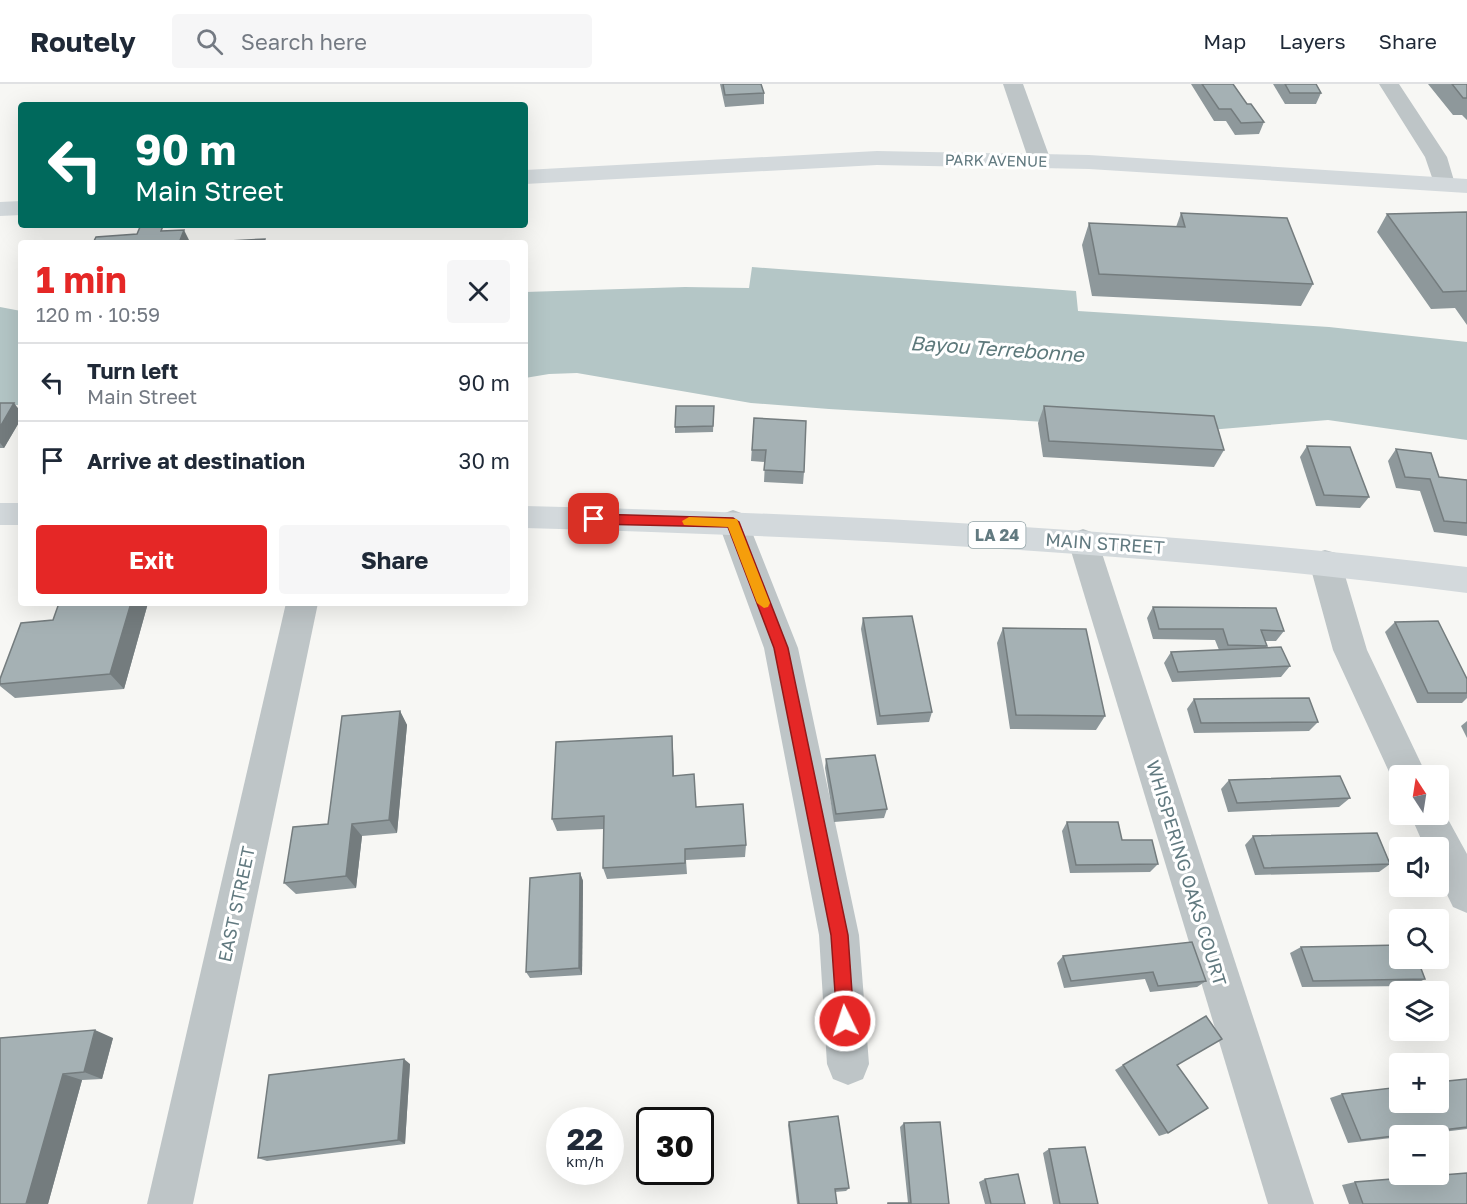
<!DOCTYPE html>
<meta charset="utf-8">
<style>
body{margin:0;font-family:"Golos Text",sans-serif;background:#f6f6f7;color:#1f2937;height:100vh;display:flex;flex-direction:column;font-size:22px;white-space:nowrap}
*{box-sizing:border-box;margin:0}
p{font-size:20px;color:#747a83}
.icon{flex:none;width:33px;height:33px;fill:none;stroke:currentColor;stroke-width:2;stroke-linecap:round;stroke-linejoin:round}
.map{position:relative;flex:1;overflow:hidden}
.drawer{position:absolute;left:18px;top:156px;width:510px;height:366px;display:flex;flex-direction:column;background:#fff;border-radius:6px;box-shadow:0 6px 24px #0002}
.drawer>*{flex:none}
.banner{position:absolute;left:18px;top:18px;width:510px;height:126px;border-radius:6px;box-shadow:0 6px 24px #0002;background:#00695c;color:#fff;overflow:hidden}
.needle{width:39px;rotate:348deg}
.controls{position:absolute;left:1389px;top:681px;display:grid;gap:12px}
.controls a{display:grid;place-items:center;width:60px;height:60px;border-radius:6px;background:#fff;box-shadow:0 6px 24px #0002;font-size:30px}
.speed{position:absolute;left:546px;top:1023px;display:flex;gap:12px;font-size:30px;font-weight:700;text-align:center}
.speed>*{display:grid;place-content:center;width:78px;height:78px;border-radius:50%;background:#fff;box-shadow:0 6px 24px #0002;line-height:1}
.speed small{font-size:15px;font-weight:400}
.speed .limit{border:3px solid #111;border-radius:9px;background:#fff;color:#111}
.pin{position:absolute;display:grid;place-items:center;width:51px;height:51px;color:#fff;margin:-26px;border-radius:12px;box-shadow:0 3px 9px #0006}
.me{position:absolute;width:66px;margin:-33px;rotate:356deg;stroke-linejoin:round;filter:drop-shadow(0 0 4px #0008)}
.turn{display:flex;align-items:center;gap:21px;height:126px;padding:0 18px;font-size:27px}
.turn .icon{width:78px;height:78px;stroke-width:2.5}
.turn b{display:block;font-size:42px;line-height:51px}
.round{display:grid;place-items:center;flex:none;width:63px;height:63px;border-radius:6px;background:#f6f6f7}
.head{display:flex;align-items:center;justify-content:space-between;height:102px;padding:0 18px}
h1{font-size:36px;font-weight:700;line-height:45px;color:#e52726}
.action{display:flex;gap:12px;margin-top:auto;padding:12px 18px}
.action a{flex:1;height:69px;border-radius:6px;background:#e52726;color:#fff;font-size:24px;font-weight:700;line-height:69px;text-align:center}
.action a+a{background:#f6f6f7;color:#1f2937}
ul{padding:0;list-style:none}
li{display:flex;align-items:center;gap:18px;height:78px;padding:0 18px;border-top:2px solid #e0e1e3}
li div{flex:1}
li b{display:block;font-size:22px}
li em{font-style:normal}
header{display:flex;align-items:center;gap:36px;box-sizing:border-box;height:84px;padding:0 30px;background:#fff;border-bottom:2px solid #e0e1e3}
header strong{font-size:28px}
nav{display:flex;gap:33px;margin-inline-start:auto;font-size:21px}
.search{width:420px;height:54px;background:#f6f6f7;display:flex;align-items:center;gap:15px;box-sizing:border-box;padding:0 21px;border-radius:6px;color:#747a83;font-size:22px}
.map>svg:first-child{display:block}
.water{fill:#b4c6c6}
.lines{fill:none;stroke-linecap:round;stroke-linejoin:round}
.minor{fill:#bec5c7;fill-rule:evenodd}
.major{fill:#d3d9dc;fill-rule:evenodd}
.wall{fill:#8e989b}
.shaded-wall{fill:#747c7e}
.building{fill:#a5b1b4;stroke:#747c7e;stroke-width:1.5}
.route{fill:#e52726;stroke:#951919;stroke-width:1.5}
.slow{fill:#f59e0b}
.labels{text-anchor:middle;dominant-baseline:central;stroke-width:6;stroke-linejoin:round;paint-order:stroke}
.far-street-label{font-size:15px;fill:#627a80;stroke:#fff}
.shield{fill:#fff;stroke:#91a2a6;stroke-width:1.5}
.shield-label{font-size:16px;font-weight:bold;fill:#627a80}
.street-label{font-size:18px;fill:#627a80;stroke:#fff}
.water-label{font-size:20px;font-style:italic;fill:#5d797b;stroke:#fff}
</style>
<header>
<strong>Routely</strong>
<div class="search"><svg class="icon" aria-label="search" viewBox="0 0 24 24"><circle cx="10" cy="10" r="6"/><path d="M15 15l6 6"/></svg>Search here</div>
<nav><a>Map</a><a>Layers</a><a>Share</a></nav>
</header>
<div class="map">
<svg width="1467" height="1120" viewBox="0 0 1467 1120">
<rect width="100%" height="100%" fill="#f7f7f4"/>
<!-- water -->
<g class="water">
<polygon points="752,183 1076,207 1078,227 1329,243 1467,258 1467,356 1328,336 1197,347 829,325 751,319 577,289 549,290 525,294 525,208 685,203 749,204"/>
<polygon points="0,223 21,227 21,321 0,321"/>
</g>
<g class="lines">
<!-- minor -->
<g class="minor">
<polygon points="1003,0 1023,0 1051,77 1048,82 1040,84 1032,82 1029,77"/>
<polygon points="1379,0 1399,0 1447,73 1455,100 1452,105 1444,107 1436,105 1425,73"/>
<polygon points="733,426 744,430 748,438 798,564 859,851 869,980 863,995 848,1001 833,995 827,980 819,851 764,564 718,438 722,430"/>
<polygon points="1083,445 1094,449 1098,457 1314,1120 1268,1120 1068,457 1072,449"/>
<polygon points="1325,466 1336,469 1341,478 1367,566 1427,692 1400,692 1400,705 1396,703 1333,566 1309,478 1314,469"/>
<polygon points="286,519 318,519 193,1120 147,1120"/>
<polygon points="1438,717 1467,770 1467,829 1453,823 1438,792 1438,764 1425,764 1410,730 1438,730"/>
</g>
<!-- major -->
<g class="major">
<polygon points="877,67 1089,71 1467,95 1467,109 1089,85 877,81 525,100 525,86"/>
<polygon points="21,117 21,131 0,132 0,118"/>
<rect x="0" y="419" width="21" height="22"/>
<path d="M525,422c315,8 629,23 942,61v26c-314,-41 -626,-56 -942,-65z"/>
</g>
</g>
<!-- wall -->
<g class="wall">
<polygon points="720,0 761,0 764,9 764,20 725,23"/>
<polygon points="1191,0 1233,0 1247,20 1264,38 1259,50 1235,51 1226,37 1214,37"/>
<polygon points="1273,0 1316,0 1321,9 1316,20 1285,20"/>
<polygon points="1428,0 1467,0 1467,36 1462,31 1453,31"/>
<polygon points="1467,128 1467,241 1455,224 1431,225 1377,148 1387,130"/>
<polygon points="1181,129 1313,200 1301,222 1092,212 1082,161 1089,139 1176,143"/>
<polygon points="0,319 21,328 21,335 4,364 0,364"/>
<polygon points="714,322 713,348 675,349 675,343"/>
<polygon points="1044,322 1224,366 1214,383 1043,373 1038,339"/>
<polygon points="754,334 804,388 803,400 764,398 765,378 751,377"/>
<polygon points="1307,362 1369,413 1360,424 1316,422 1300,373"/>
<polygon points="1396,365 1439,393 1467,396 1467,452 1434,448 1420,407 1396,404 1388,377"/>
<polygon points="59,519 148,519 124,605 15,614 0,602 0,595 53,536"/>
<polygon points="1153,523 1284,547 1276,557 1265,557 1267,562 1265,564 1290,582 1281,593 1172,598 1164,579 1171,568 1219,566 1215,556 1153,555 1147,534"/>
<polygon points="863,534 932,628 929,638 877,641 861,545"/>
<polygon points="1395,538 1467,595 1467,614 1462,619 1417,619 1385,548"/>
<polygon points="1003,544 1105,632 1096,646 1010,645 997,559"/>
<polygon points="1194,615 1318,638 1309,647 1194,649 1187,625"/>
<polygon points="400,627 407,641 397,749 362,752 356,804 296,810 284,799 328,740"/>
<polygon points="1467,637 1467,654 1461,642"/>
<polygon points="673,665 674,692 696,723 746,761 745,773 686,776 687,790 607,795 603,784 604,745 557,747 552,735"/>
<polygon points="826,675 887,725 884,734 834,738 825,684"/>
<polygon points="1229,696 1350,714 1339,723 1228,728 1221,705"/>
<polygon points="1067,738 1122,756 1158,780 1150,788 1070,789 1062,747"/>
<polygon points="1253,752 1390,780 1379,788 1255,791 1245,761"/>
<polygon points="580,789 583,797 582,891 530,894 526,888"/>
<polygon points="1301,863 1425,895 1412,902 1302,903 1290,869"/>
<polygon points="1063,872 1206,897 1197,903 1150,908 1145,895 1064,904 1057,879"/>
<polygon points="0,954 113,954 102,995 82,996 48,1120 0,1120"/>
<polygon points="410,980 405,1060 267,1077 258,1074"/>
<polygon points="1123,981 1177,981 1168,1049 1159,1052 1115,986"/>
<polygon points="1467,995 1467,1045 1410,1052 1400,1052 1400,1053 1348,1059 1330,1014 1342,1010"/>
<polygon points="789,1038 849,1104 846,1107 835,1108 837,1120 797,1120 788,1041"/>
<polygon points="904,1039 949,1120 887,1120 888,1119 908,1119 900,1043"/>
<polygon points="1049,1065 1098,1120 1053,1120 1043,1069"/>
<polygon points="985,1095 1025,1120 985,1120 979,1098"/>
<polygon points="1355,1098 1467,1120 1349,1120 1342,1101"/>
</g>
<!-- shaded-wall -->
<g class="shaded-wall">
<polygon points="184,146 190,158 189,159 179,159"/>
<polygon points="14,319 21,328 21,335 4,364 0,359 0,343"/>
<polygon points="131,519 148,519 124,605 110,590"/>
<polygon points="400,627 407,641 397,749 389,736"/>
<polygon points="672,652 673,665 674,705 673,692"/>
<polygon points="352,740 362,752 356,804 346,792"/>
<polygon points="580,789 583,797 582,891 579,884"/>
<polygon points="95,946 113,954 102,995 84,988"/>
<polygon points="404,975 410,980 405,1060 398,1056"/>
<polygon points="63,990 82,996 48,1120 26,1120"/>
</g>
<!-- building -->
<g class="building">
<polygon points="723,0 761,0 764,9 725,11"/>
<polygon points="1202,0 1233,0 1247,20 1251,20 1264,38 1241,39 1231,25 1219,25"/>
<polygon points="1285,0 1316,0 1321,9 1290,9"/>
<polygon points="1452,0 1467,0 1467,14 1463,14"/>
<polygon points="1467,128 1467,207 1443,208 1387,130"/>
<polygon points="1181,129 1287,134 1313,200 1099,190 1089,139 1185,143"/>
<polygon points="163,142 161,147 184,146 179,159 93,159 96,153 137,150 140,143"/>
<polygon points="265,155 264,159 192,159"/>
<polygon points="0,319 14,319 0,343"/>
<polygon points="676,322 714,322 713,342 675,343"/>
<polygon points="1044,322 1214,332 1224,366 1049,357"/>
<polygon points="754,334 806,337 804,388 764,386 766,366 752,366"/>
<polygon points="1307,362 1350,363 1369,413 1324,411"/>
<polygon points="1396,365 1431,369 1439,393 1467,396 1467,439 1444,437 1430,395 1405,393"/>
<polygon points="59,519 131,519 110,590 0,600 0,595 21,539 53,536"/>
<polygon points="1153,523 1276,524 1284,547 1261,546 1267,562 1228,561 1223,545 1159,545"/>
<polygon points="912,532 932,628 880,632 863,534"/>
<polygon points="1438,537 1467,595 1467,609 1428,609 1395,538"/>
<polygon points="1003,544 1086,545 1105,632 1016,631"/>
<polygon points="1281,563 1290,582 1178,588 1171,568"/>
<polygon points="1309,614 1318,638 1201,639 1194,615"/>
<polygon points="400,627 389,736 352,740 346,792 284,799 293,743 328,740 342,632"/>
<polygon points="672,652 673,692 694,690 696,723 743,720 746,761 685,765 685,779 603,784 604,732 552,735 556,658"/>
<polygon points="875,671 887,725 836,730 826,675"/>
<polygon points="1340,692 1350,714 1237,719 1229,696"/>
<polygon points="1067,738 1118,738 1122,756 1152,756 1158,780 1076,781"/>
<polygon points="1377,749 1390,780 1264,784 1253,752"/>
<polygon points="580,789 579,884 526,888 530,794"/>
<polygon points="1192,858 1206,897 1158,902 1153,888 1071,897 1063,872"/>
<polygon points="1400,861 1400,874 1417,874 1425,895 1313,897 1301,863"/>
<polygon points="1206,932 1222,955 1177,981 1208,1024 1168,1049 1123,981"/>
<polygon points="95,946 84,988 63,990 26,1120 0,1120 0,954"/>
<polygon points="404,975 398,1056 258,1074 269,991"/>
<polygon points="1467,995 1467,1043 1361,1056 1342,1010 1400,1003 1400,1018 1438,1018 1438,998"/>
<polygon points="838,1032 849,1104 835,1105 837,1120 799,1120 789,1038"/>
<polygon points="940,1038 949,1120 888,1120 888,1119 911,1119 904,1039"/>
<polygon points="1085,1063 1098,1120 1060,1120 1049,1065"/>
<polygon points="1467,1089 1467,1120 1363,1120 1355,1098"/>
<polygon points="1018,1090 1025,1120 991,1120 985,1095"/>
</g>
<!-- route -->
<polygon class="route" points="594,430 733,434 739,438 788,564 848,851 854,937 851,943 845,946 839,943 837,937 831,851 774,564 728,443 594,440 588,435"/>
<!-- slow -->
<polygon class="slow" points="689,433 737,435 770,519 768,523 764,524 757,519 728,443 684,441 682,437"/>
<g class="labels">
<!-- far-street labels -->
<g class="far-street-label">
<text transform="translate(996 76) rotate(1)">PARK AVENUE</text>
</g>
<!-- shield labels -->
<rect class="shield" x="968.5" y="438" width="57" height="26" rx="4.5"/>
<g class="shield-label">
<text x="997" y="451">LA 24</text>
</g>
<!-- street labels -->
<g class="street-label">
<text transform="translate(1105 459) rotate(4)">MAIN STREET</text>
<text transform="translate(1187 789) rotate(73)">WHISPERING OAKS COURT</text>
<text transform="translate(236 820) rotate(-78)">EAST STREET</text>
</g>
<!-- water labels -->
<g class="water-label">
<text transform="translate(997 264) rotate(4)">Bayou Terrebonne</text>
</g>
</g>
</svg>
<div class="controls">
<a><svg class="needle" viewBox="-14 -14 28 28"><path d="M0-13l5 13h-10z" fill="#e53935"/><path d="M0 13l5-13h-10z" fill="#747a83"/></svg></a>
<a><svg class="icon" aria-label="sound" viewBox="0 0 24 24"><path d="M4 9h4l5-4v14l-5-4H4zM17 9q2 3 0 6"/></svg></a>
<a><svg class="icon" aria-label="search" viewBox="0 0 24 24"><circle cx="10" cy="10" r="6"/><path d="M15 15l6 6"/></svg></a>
<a><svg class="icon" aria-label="layers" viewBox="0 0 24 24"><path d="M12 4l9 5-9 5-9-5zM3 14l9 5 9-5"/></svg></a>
<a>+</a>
<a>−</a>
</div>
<div class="speed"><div>22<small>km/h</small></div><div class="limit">30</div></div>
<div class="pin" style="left:594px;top:435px;background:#d93025"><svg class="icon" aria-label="arrive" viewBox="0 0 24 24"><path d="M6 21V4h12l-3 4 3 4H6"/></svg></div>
<svg class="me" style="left:845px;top:937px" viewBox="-20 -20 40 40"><circle r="17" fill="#e52726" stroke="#fff" stroke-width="3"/><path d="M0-11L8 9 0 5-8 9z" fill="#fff"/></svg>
<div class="banner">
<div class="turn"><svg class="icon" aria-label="left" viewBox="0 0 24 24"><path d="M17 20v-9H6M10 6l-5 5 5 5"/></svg><div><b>90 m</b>Main Street</div></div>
</div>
<section class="drawer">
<div class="head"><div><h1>1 min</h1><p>120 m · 10:59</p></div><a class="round"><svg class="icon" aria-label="close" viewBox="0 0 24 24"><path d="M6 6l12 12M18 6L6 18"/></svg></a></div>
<ul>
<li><svg class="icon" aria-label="left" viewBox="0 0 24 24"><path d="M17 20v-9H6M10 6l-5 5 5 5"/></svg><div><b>Turn left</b><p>Main Street</p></div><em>90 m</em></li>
<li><svg class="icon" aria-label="arrive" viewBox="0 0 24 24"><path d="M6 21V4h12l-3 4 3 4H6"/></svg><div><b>Arrive at destination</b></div><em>30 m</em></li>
</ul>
<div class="action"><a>Exit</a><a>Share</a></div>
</section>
</div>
